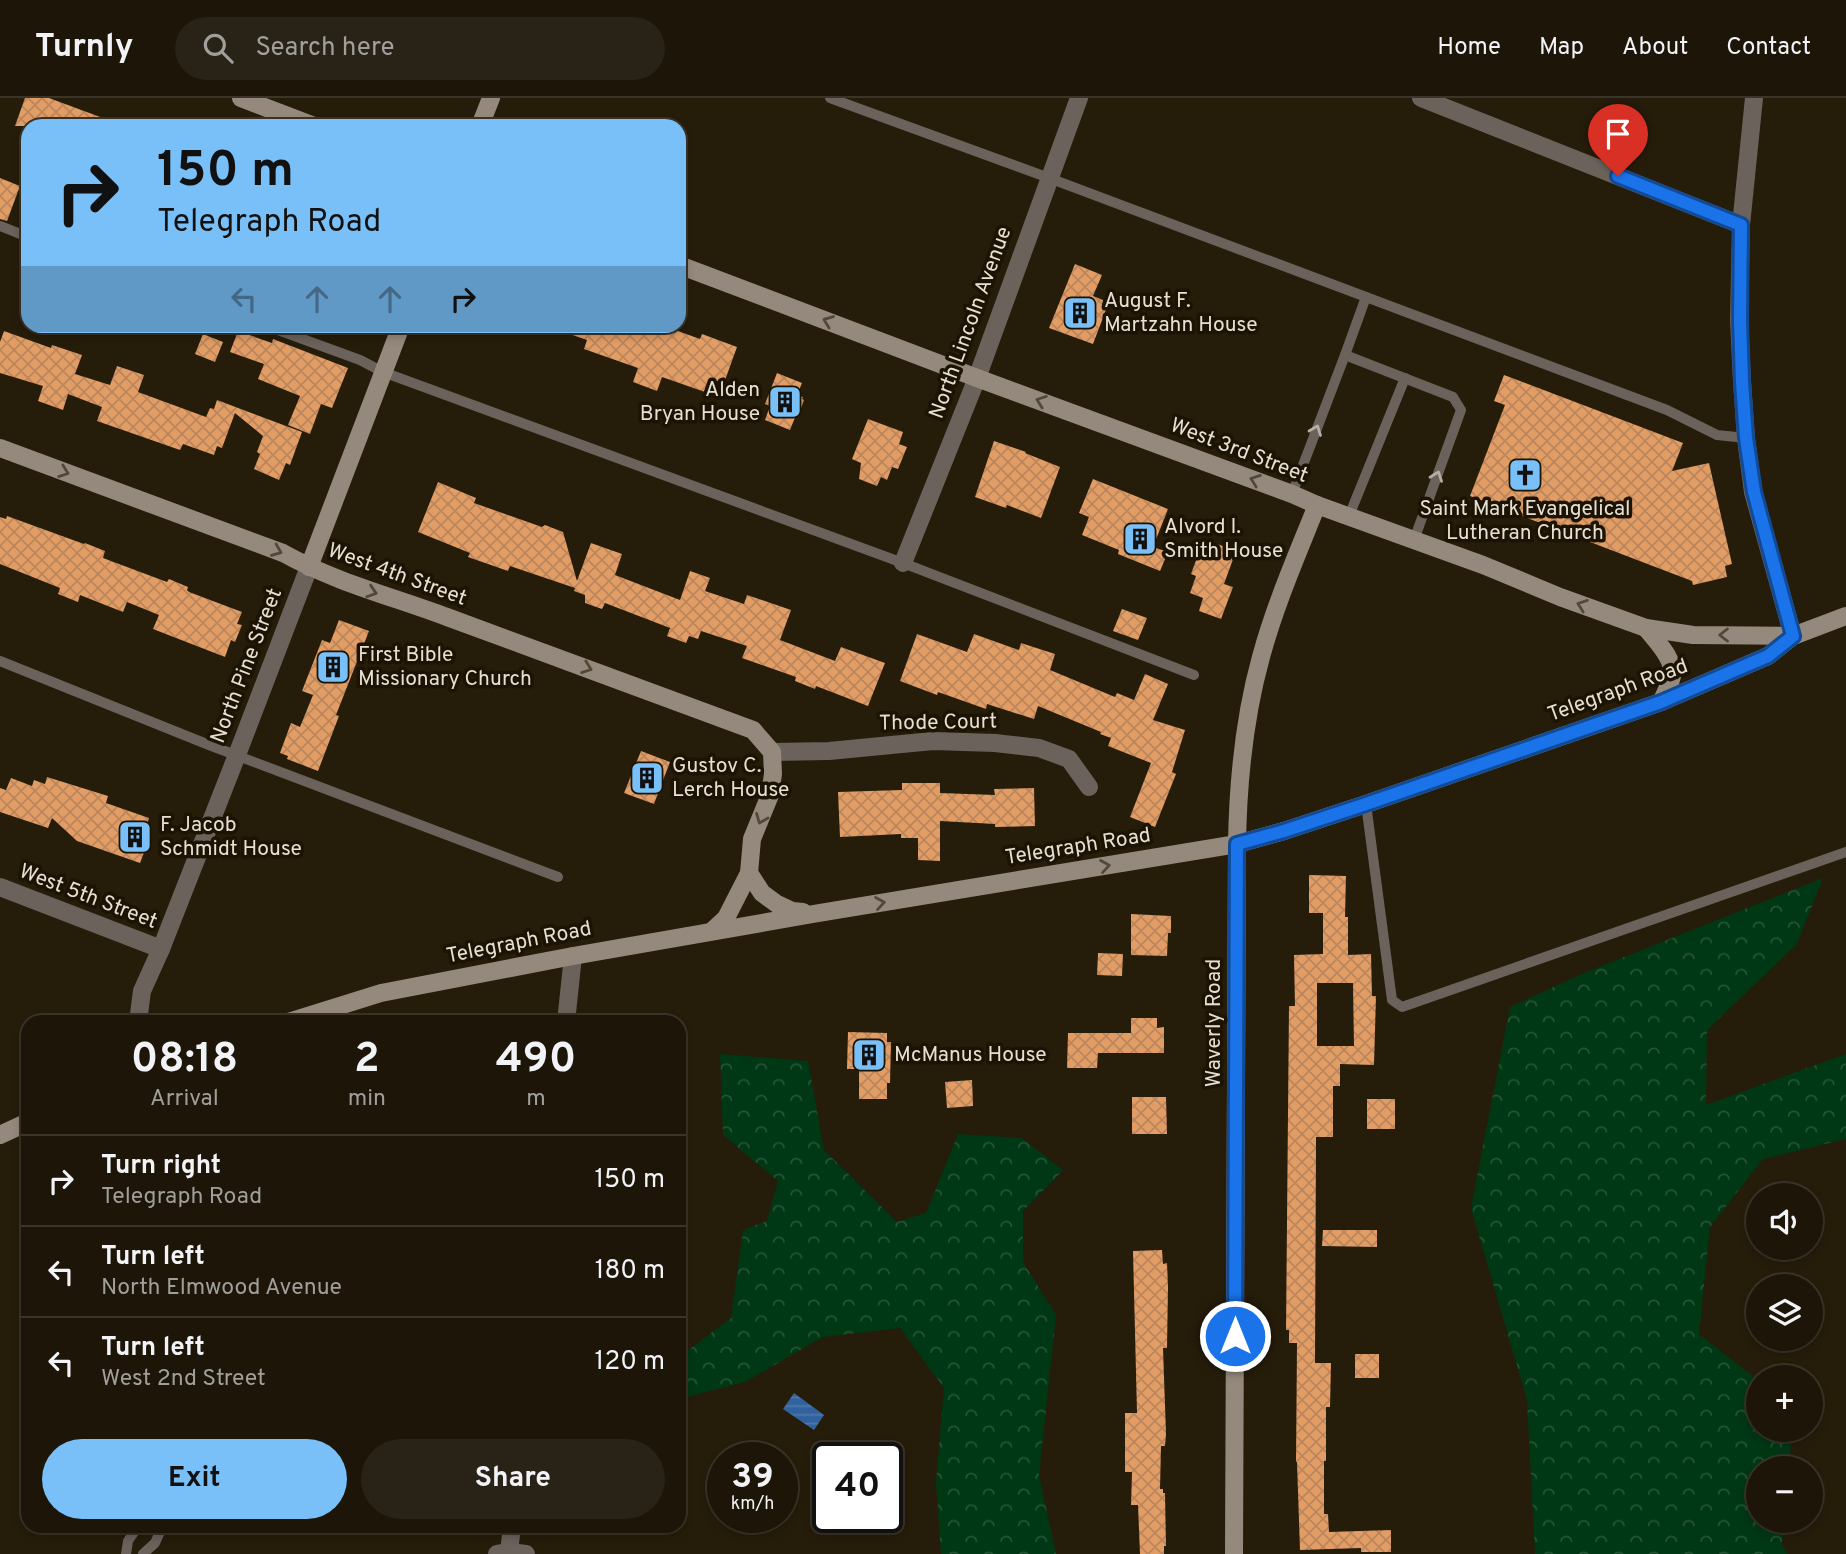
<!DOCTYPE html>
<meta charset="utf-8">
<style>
body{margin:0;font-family:Overpass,sans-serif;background:#292216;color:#f1f3f6;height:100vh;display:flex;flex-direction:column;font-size:26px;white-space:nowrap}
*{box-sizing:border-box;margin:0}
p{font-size:23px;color:#a09f9c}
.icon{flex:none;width:38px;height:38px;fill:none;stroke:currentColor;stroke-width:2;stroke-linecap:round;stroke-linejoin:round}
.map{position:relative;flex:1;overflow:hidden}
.panel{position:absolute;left:21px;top:917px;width:665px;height:518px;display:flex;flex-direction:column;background:#1c1508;border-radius:21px;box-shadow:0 4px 10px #0003,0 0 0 2px #3a3429}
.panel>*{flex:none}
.top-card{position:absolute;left:21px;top:21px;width:665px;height:214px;border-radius:21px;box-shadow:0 4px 10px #0003,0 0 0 2px #3a3429;background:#79bff8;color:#111;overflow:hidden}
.controls{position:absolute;left:1746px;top:1085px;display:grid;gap:14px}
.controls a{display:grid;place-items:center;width:77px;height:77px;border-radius:50%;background:#1c1508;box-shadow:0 4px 10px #0003,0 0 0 2px #3a3429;font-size:35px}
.speed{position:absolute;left:707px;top:1344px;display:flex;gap:14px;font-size:35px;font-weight:700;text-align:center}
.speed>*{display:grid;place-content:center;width:91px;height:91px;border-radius:50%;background:#1c1508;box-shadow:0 4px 10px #0003,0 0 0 2px #3a3429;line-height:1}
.speed small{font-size:18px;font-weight:400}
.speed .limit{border:4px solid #111;border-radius:10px;background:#fff;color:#111}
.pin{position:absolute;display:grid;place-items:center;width:60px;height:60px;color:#fff;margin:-72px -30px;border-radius:50% 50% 50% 0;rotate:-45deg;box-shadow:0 0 7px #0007}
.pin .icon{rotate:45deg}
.me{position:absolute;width:77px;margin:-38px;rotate:0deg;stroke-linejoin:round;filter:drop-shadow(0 0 5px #0008)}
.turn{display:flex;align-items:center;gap:24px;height:147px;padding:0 21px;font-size:32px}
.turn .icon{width:91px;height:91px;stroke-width:2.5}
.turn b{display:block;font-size:49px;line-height:60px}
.lanes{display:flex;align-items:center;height:66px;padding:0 21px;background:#0003;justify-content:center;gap:35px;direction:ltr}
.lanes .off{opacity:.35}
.eta{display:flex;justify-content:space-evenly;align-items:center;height:119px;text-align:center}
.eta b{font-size:42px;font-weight:700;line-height:49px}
.primary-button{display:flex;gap:14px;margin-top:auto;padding:14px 21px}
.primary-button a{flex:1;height:80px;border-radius:42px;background:#79bff8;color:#111;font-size:28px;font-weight:700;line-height:80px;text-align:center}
.primary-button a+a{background:#292216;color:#f1f3f6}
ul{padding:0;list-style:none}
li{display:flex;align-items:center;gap:21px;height:91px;padding:0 21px;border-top:2px solid #3a3429}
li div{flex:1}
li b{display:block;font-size:26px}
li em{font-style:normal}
header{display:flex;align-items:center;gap:42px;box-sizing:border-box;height:98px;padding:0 35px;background:#1c1508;border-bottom:2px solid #3a3429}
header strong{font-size:33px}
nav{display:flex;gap:38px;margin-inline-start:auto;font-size:24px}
.search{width:490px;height:63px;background:#292216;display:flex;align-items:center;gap:18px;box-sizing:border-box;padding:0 24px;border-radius:38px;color:#a09f9c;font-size:26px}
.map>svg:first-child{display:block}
.forest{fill:url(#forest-crowns)}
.water{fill:url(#water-rules)}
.building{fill:url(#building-cross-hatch);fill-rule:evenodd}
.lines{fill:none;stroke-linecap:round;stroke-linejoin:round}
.lane{stroke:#6a625b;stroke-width:10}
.street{stroke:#6a625b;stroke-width:18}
.secondary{stroke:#95897d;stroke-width:18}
.oneway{stroke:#52483a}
.oneway2{stroke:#b4aea4}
.route-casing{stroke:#114b97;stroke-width:18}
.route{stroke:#1a73e8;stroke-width:12}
.labels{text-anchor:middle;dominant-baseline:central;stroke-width:7;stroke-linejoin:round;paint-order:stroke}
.poi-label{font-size:21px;fill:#e6e0d4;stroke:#1c1303;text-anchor:start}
.street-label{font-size:21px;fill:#e6e0d4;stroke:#1c1303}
</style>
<header>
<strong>Turnly</strong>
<div class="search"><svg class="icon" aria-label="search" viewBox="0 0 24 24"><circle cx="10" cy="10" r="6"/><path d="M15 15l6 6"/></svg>Search here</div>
<nav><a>Home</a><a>Map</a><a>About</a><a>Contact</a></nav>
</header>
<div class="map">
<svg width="1846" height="1456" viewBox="0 0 1846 1456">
<defs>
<pattern id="forest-crowns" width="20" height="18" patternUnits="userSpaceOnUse" patternTransform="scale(1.75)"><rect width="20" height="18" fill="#003715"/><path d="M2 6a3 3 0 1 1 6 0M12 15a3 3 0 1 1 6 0" fill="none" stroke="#255436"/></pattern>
<pattern id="water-rules" width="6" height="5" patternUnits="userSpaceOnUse" patternTransform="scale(1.75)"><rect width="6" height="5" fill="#31629e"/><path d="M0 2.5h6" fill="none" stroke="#4f78ab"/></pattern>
<pattern id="building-cross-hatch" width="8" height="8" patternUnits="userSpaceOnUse" patternTransform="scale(1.75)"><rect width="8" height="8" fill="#e29d65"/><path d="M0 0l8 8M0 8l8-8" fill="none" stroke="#bb865c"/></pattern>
</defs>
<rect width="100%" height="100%" fill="#261c0a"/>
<!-- forest -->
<g class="forest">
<polygon points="1823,780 1797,846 1707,932 1706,1007 1846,956 1846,1041 1763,1061 1710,1129 1699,1236 1759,1283 1759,1332 1792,1332 1789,1370 1759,1370 1759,1423 1784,1423 1782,1447 1787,1456 1535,1456 1527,1302 1471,1110 1510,909 1584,875"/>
<polygon points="720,956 808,963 824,1052 897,1124 926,1115 958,1036 1022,1040 1063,1072 1023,1113 1023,1164 1056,1217 1039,1377 1056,1456 941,1456 936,1384 944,1290 900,1230 823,1239 745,1284 679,1301 679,1259 731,1220 743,1132 767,1123 778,1083 723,1037"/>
</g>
<!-- water -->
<polygon class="water" points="794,1295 824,1317 814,1332 783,1311"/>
<!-- building -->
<g class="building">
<polygon points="25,0 49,0 119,26 119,28 15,28"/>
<polygon points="0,80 20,88 7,123 0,121"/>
<polygon points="1075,166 1102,177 1093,198 1103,202 1102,207 1107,209 1093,246 1049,230"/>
<polygon points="555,228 634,228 655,236 658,228 664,228 700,241 702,236 737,249 724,285 710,281 705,294 662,279 657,293 633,284 638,270 584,251 587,242 555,231"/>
<polygon points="4,233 51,250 52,247 82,257 75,276 110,287 117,268 144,277 138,294 206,319 210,310 214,311 217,302 302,334 290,367 286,365 279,382 254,371 260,356 257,354 263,338 235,315 222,350 217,348 214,357 183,346 180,352 97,323 102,309 68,296 63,312 38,303 43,288 0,275 0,244"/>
<polygon points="238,233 272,245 273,241 348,270 332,310 321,306 310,336 288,327 300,298 258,281 264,266 230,254"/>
<polygon points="203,236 223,244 215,264 195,256"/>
<polygon points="777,275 802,285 797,297 803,299 802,301 804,302 798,318 796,317 790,332 765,322 770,308 765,306"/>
<polygon points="1504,277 1683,345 1672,373 1709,365 1732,466 1725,468 1727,479 1693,487 1692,483 1470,398 1505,307 1494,303"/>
<polygon points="868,321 903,334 899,346 907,349 898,371 892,369 887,382 881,379 877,388 859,381 861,365 852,361"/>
<polygon points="994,343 1026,354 1025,355 1060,369 1041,420 1007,407 1006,410 975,399"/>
<polygon points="1093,381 1168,411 1153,449 1168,454 1160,473 1118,456 1119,452 1082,437 1089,419 1079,415"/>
<polygon points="438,384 476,400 474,405 542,429 545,427 563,434 577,483 591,445 622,456 615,477 680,502 690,473 710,480 705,493 744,506 747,497 791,512 780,542 835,563 841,549 885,565 868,608 816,588 815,591 795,583 796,579 742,560 747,548 701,533 698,541 689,538 686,545 667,538 670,530 605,505 602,511 585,505 585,497 574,493 575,490 510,468 508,473 468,459 470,455 418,434"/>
<polygon points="7,418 84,446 85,445 105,453 103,460 167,484 169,481 188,489 187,492 189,494 242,514 237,526 242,527 235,544 231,542 225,559 153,531 159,517 127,504 123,514 80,497 78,504 58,496 60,490 0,466 0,419 6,421"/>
<polygon points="1204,441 1236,453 1224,486 1233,489 1221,521 1199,513 1203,500 1190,495 1196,478 1191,476"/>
<polygon points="1122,511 1147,520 1138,542 1113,533"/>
<polygon points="339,522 369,533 336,617 339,618 318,673 287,661 288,658 280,655 291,625 300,629 313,597 302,593 322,542 330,545"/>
<polygon points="917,536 967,554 974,536 1019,552 1021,545 1055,556 1050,572 1115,599 1117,595 1134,602 1145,576 1168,586 1153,622 1185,632 1172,674 1176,676 1155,729 1130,719 1151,665 1108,648 1111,640 1100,636 1101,634 1038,608 1034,621 987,606 986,611 938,594 937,597 900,583"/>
<polygon points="641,653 670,664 654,706 624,695"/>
<polygon points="47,679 108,698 106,705 149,720 144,737 150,739 140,765 77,743 52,720 48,730 0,714 0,690 6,692 11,680 32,688 34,682 45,686"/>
<polygon points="902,685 940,685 940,695 995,697 994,691 1034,690 1035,728 995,729 995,726 940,723 940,763 918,762 918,740 901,740 901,736 840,739 838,694 902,692"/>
<path d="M1309,777l37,1 -1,41h3v38l23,-1 1,42h4l-2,69 -34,-1v22h-7v51h-17l-1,226h16l-1,44h-4v54h-2v53h4l1,18 62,-2v22h-30v-4l-61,2 -3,-88h-1l1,-119h-8v-13h-3l3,-324h6l-1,-51 29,-1v-41h-14zM1317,885h36l1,63h-37z"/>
<polygon points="1131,816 1171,818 1171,835 1168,835 1167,858 1131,857"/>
<polygon points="1098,855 1123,856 1122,878 1097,877"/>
<polygon points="1131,920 1157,920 1157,930 1164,929 1164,955 1098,955 1097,970 1067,970 1068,935 1131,935"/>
<polygon points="848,934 887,935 887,944 891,944 890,985 887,985 887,1001 859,1001 859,971 847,971"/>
<polygon points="972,982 973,1008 947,1010 945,984"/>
<polygon points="1132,999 1166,999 1167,1036 1132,1036"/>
<rect x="1367" y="1001" width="28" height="30"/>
<polygon points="1323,1132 1377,1132 1377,1149 1322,1148"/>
<polygon points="1162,1152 1163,1166 1167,1165 1168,1189 1167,1250 1163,1250 1166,1336 1165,1348 1161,1348 1160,1391 1163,1391 1163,1395 1165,1395 1166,1448 1164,1448 1164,1456 1140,1456 1138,1407 1131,1407 1132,1374 1125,1374 1125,1315 1137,1315 1133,1153"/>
<rect x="1355" y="1256" width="24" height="24"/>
</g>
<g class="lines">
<!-- lane -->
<g class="lane">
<polyline points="830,0 1049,80 1667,312 1717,337 1746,340"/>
<polyline points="0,128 28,139"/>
<polyline points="1366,199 1345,257 1453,299 1461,312 1414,442"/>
<polyline points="267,228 360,262 383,274 903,465 1194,577"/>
<polyline points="1292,396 1345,257"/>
<polyline points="1349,418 1405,280"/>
<polyline points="0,563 209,647 558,779"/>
<polyline points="1366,706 1392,902 1402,909 1846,754"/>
<polyline points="126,1456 128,1443 138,1428"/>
<polyline points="143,1456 155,1445 160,1434 157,1428"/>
</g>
<!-- street -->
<g class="street">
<polyline points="1421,0 1741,127"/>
<polyline points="1754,0 1741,127 1739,222 1742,283 1746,340 1753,394 1793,538"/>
<polyline points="903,465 977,280 1079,0"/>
<polyline points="772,654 829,653 933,643 995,645 1039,650 1069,661 1089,689"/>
<polyline points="0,789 161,851"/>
<polyline points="138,924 142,893 161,851 237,657 309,469"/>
<polyline points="566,924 573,858"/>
<polyline points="509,1454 512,1428"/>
<polyline points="497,1456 509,1454 526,1456"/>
</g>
<!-- secondary -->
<g class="secondary">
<polyline points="241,0 314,28"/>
<polyline points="480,28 491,0"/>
<polyline points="679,167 977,280 1292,396 1317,407 1483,467 1560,499 1646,530 1693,537 1793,538"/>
<path d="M0,350l283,105c54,30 108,43 164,64 102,38 204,75 306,113l19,22 1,22 -3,21 -18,44 -3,34 13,20 15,11 15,7 11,1"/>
<polyline points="309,469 401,228"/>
<path d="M1646,530c10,13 29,31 26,48 -2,9 -7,18 -11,26"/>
<polyline points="712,833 726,820 749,775"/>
<polyline points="288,924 381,895 573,858 813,816 1237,746 1284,733 1366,706 1661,604 1768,558 1793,538 1846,518"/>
<polyline points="0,1037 28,1024"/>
<path d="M1234,1456l3,-710c1,-63 7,-126 24,-187 14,-52 36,-102 56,-152"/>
</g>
</g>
<!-- one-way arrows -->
<defs><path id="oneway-chevron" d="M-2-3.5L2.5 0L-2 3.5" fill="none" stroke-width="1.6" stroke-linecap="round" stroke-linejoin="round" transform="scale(1.75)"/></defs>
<g class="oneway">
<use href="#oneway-chevron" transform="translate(828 223) rotate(-159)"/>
<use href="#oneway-chevron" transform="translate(1041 303) rotate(-160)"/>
<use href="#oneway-chevron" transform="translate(64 374) rotate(20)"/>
<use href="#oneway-chevron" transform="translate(1255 382) rotate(-160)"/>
<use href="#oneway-chevron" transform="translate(277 453) rotate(22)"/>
<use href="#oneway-chevron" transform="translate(372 494) rotate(18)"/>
<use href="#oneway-chevron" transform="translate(1582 507) rotate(-160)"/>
<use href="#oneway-chevron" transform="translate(1724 537) rotate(180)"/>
<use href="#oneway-chevron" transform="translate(587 570) rotate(20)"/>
<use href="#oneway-chevron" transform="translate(761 721) rotate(112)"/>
<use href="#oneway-chevron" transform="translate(1105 768) rotate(-9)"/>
<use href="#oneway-chevron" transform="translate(880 805) rotate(-9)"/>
</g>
<g class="oneway2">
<use href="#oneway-chevron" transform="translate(1316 332) rotate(-69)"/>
<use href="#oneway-chevron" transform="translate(1437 378) rotate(-70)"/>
</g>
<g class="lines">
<defs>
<polyline id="route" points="1235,1238 1237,746 1284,733 1366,706 1661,604 1768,558 1793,538 1754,394 1746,340 1742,284 1740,222 1741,127 1618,78"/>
</defs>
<!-- route casing -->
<use href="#route" class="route-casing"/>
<!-- route -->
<use href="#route" class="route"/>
</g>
<!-- icons -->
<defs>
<symbol id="building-square" viewBox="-11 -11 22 22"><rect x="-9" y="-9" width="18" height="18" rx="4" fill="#79bff8" stroke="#1c1303"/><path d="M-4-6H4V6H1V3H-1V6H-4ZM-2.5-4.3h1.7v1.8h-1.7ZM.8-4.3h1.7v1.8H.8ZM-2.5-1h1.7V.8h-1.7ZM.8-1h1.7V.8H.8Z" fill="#111"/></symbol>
<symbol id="church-square" viewBox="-11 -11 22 22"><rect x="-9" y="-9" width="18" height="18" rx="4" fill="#79bff8" stroke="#1c1303"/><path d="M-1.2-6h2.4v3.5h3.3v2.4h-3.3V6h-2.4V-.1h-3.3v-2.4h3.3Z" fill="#111"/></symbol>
</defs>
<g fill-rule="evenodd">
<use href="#building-square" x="1061" y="196" width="38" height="38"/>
<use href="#building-square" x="766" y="285" width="38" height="38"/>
<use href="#church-square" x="1506" y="358" width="38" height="38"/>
<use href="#building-square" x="1121" y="422" width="38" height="38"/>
<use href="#building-square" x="314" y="550" width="38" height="38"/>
<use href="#building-square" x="628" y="661" width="38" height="38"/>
<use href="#building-square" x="116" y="720" width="38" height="38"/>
<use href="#building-square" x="850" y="938" width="38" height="38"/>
</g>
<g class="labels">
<!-- poi labels -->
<g class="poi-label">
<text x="1104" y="203">August F.<tspan x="1104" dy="24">Martzahn House</tspan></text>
<text x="760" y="292" text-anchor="end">Alden<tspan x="760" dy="24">Bryan House</tspan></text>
<text x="1525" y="411" text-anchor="middle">Saint Mark Evangelical<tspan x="1525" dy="24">Lutheran Church</tspan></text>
<text x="1164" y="429">Alvord I.<tspan x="1164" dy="24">Smith House</tspan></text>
<text x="358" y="557">First Bible<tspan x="358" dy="24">Missionary Church</tspan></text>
<text x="672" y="668">Gustov C.<tspan x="672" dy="24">Lerch House</tspan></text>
<text x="160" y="727">F. Jacob<tspan x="160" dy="24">Schmidt House</tspan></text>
<text x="894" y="957">McManus House</text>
</g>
<!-- street labels -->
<g class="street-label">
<text transform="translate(971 225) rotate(-70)">North Lincoln Avenue</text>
<text transform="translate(1239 353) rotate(21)">West 3rd Street</text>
<text transform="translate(397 477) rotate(20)">West 4th Street</text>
<text transform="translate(247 568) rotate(-69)">North Pine Street</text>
<text transform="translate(1618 593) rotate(-20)">Telegraph Road</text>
<text transform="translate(938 625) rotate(-1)">Thode Court</text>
<text transform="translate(1078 749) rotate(-9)">Telegraph Road</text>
<text transform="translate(88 799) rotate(21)">West 5th Street</text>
<text transform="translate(519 845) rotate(-11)">Telegraph Road</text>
<text transform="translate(1214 925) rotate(-90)">Waverly Road</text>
</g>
</g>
</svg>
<div class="controls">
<a><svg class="icon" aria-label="sound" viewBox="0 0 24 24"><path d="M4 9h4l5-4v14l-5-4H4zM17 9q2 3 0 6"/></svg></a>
<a><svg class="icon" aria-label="layers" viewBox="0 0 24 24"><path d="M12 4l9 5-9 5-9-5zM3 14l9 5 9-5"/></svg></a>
<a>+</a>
<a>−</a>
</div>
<div class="speed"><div>39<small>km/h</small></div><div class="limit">40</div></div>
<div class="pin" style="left:1618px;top:78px;background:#d93025"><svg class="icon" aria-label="arrive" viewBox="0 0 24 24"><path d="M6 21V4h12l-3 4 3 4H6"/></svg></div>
<svg class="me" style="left:1235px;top:1238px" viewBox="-20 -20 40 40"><circle r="17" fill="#1a73e8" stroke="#fff" stroke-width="3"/><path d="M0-11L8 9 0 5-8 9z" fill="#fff"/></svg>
<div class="top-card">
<div class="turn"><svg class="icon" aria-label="right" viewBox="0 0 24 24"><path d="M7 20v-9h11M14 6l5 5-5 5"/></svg><div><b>150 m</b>Telegraph Road</div></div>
<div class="lanes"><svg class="icon off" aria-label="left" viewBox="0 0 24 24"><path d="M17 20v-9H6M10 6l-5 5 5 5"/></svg><svg class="icon off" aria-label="ahead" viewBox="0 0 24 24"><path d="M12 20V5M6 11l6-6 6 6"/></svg><svg class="icon off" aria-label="ahead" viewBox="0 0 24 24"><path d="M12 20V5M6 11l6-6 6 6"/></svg><svg class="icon" aria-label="right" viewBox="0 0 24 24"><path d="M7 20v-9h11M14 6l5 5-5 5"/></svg></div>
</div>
<section class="panel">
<div class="eta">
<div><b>08:18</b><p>Arrival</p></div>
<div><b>2</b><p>min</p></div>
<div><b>490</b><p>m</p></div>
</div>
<ul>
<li><svg class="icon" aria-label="right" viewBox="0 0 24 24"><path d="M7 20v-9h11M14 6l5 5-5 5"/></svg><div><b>Turn right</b><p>Telegraph Road</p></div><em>150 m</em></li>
<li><svg class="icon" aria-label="left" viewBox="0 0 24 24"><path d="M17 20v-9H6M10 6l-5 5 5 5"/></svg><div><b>Turn left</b><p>North Elmwood Avenue</p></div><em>180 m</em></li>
<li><svg class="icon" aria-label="left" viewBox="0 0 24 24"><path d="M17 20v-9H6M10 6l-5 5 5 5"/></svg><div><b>Turn left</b><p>West 2nd Street</p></div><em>120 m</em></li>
</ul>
<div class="primary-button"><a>Exit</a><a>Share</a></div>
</section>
</div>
